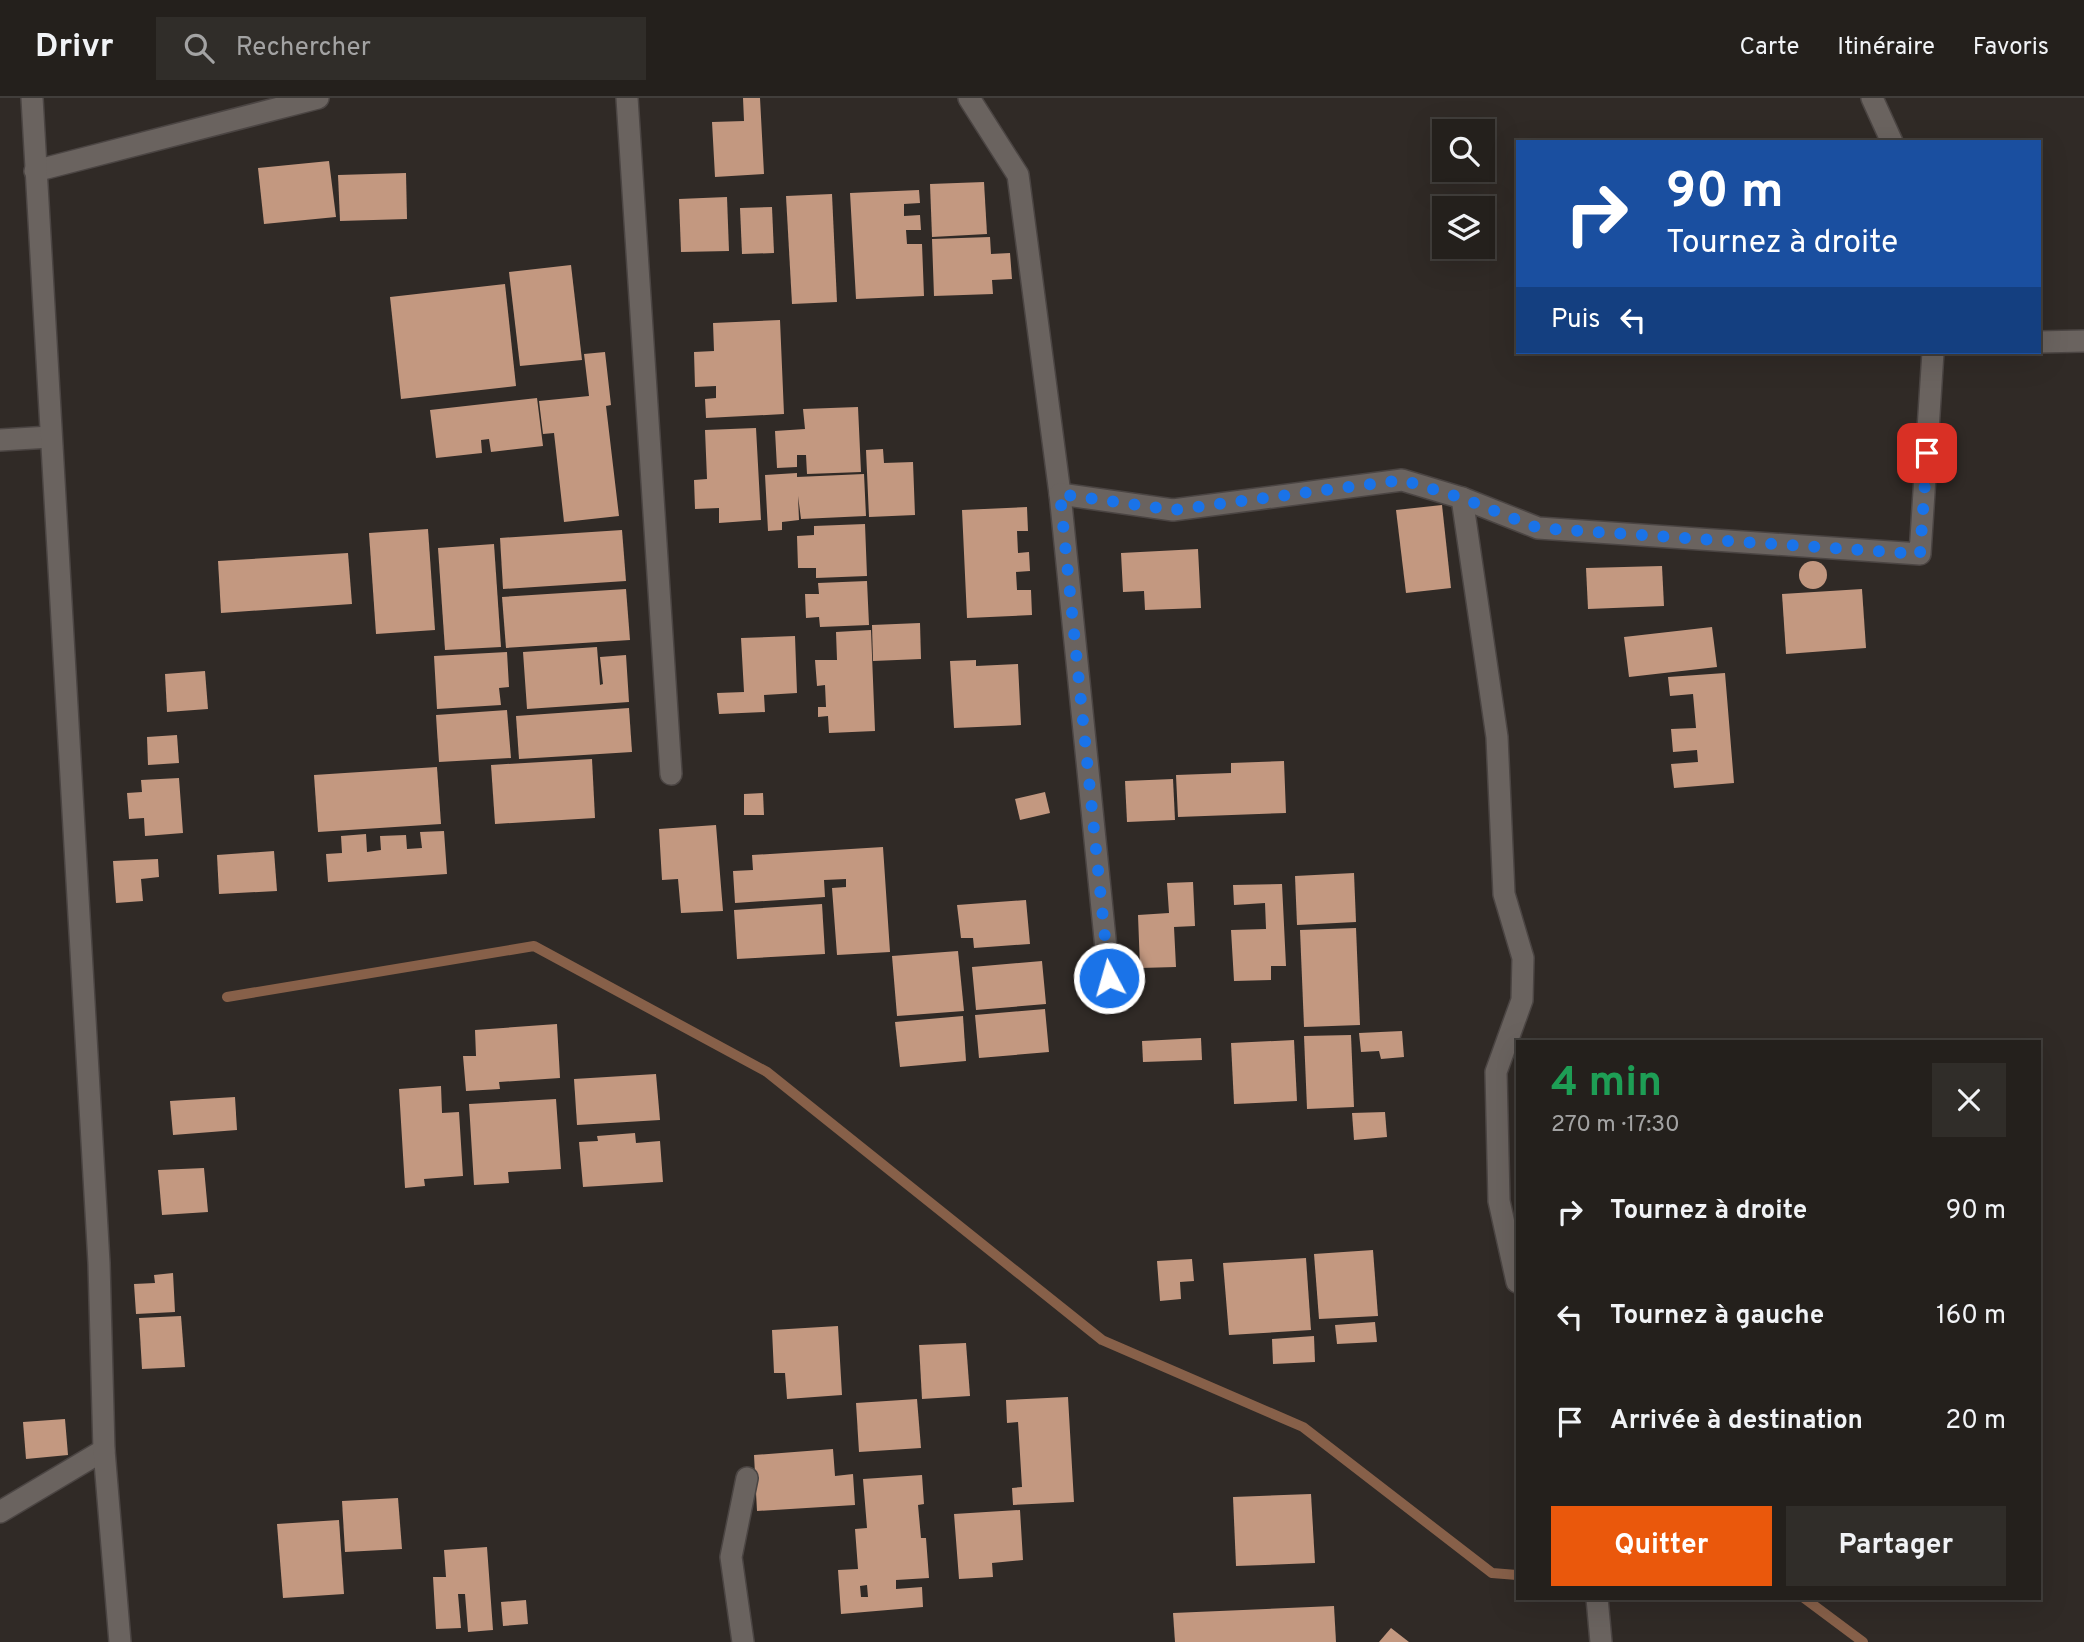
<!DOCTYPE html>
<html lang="fr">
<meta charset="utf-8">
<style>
body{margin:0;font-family:Overpass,sans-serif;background:#302d29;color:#f1f3f6;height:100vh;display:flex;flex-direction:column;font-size:26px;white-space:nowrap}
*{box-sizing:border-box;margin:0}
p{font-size:23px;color:#a3a3a3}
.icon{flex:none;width:38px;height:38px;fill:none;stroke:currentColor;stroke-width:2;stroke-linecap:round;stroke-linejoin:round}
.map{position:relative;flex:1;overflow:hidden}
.drawer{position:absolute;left:1516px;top:942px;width:525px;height:560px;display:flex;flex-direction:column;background:#24201c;border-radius:0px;box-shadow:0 7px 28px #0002,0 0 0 2px #413e3b}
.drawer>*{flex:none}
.top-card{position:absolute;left:1516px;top:42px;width:525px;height:214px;border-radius:0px;box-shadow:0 7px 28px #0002,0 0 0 2px #413e3b;background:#1a4fa0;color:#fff;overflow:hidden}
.fabs{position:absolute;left:1432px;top:21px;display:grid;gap:14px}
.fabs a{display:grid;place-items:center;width:63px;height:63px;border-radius:0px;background:#24201c;box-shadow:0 7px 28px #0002,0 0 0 2px #413e3b;font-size:35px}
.pin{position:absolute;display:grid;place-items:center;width:60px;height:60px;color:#fff;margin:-30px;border-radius:14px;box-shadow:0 4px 10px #0006}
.me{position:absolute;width:77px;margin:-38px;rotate:354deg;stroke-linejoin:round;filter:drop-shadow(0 0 5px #0008)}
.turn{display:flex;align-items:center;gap:24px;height:147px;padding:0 35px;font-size:32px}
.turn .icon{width:91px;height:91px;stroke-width:2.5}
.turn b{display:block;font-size:49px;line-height:60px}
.then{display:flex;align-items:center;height:66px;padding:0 35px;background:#0003;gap:14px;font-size:26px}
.round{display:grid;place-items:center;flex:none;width:74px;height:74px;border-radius:0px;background:#302d29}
.head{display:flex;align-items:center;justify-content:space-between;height:119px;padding:0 35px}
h1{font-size:42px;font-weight:700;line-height:52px;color:#1e9e55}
.button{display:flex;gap:14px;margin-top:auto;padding:14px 35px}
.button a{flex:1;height:80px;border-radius:0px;background:#ea580c;color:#fff;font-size:28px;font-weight:700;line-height:80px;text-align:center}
.button a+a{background:#302d29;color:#f1f3f6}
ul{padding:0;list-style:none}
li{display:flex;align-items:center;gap:21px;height:105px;padding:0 35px}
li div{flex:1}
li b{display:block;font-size:26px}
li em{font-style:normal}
header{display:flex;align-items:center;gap:42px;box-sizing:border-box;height:98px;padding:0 35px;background:#24201c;border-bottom:2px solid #413e3b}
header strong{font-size:33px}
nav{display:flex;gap:38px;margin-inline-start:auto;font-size:24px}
.search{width:490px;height:63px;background:#302d29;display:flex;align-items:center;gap:18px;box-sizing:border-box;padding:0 24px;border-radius:0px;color:#a3a3a3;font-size:26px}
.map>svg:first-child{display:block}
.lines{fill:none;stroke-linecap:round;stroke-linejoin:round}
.stream{stroke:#876049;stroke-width:10}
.building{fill:#c39880;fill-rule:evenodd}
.street-casing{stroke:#4b4543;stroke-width:24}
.secondary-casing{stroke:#4b4543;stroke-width:24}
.street{stroke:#6a635f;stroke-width:21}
.secondary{stroke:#6a635f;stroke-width:21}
.route{stroke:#1a73e8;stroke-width:12;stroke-dasharray:0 21.6}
</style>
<header>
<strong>Drivr</strong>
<div class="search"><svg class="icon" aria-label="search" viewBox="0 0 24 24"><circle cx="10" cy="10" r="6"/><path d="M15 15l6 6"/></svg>Rechercher</div>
<nav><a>Carte</a><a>Itinéraire</a><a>Favoris</a></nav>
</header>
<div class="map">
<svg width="2084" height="1544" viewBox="0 0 2084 1544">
<rect width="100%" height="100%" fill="#302a26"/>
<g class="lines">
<!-- stream -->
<g class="stream">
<polyline points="227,899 534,848 767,974 1102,1242 1303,1329 1492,1475 1517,1477"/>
<polyline points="1804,1500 1863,1544"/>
</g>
</g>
<!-- building -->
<g class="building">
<polygon points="743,0 760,0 764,76 715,79 712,24 744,23"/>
<polygon points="329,63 336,119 264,126 258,70"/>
<polygon points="406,75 407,121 340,123 338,77"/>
<polygon points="984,84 987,136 932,139 930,86"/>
<polygon points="919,92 920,105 904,106 904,118 920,117 921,132 906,132 907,146 922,146 924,198 856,201 850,95"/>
<polygon points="832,96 837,204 792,206 786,98"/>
<polygon points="727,99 729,153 681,154 679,101"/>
<polygon points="772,109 774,155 742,156 740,110"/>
<polygon points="990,139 991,156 1010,155 1012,181 992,182 993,196 934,198 932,141"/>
<polygon points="571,167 582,262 520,268 509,174"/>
<polygon points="505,186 516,288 401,301 390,199"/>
<polygon points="780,222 784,316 706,320 705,301 716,300 716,288 695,289 694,254 714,253 713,225"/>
<polygon points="605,254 611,307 606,308 619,418 564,424 554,335 543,336 539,303 589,298 584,256"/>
<polygon points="537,300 543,348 491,354 489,341 481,342 482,355 436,360 430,312"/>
<polygon points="858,309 861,374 807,376 806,357 797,357 797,369 777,370 775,333 805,331 803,311"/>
<polygon points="756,330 761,422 719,425 719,410 695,411 694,382 707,381 705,332"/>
<polygon points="883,351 884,365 913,364 915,417 869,419 866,352"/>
<polygon points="797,375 797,379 864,376 866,418 801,421 798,398 799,422 782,424 782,432 768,433 765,377"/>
<polygon points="1442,407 1451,490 1406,495 1396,412"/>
<polygon points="1027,409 1028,433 1017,433 1018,455 1029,454 1030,473 1016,474 1017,492 1031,492 1032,517 967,520 962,412"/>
<polygon points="865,426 867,478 816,480 816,470 798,470 797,438 814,437 814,428"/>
<polygon points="428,431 435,532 376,536 369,435"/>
<polygon points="622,432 626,483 503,491 500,440"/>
<polygon points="494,446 501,549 445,552 438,450"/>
<polygon points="1198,451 1201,510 1145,512 1144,493 1123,494 1121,455"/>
<polygon points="348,455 352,506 221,515 218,463"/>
<circle cx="1813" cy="477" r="14"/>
<polygon points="1662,468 1664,508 1588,511 1586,470"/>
<polygon points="867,483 869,527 820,529 819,519 806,520 805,496 819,496 818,485"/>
<polygon points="626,491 630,542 506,550 502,499"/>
<polygon points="1862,491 1866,550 1786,556 1782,496"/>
<polygon points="920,525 921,561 873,563 872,527"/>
<polygon points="1712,529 1717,569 1629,579 1624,539"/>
<polygon points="871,532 875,633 829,635 828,618 818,619 818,609 826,609 825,587 817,588 815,562 837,562 836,534"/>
<polygon points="795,538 797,595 764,597 765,614 719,616 717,595 744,594 741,540"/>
<polygon points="597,549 600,587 603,586 600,559 626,557 629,604 527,611 523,554"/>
<polygon points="507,554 509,589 499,590 501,607 437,611 434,558"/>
<polygon points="976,562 976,568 1018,566 1021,627 954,630 950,563"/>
<polygon points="205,573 208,611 167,614 165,576"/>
<polygon points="1725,575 1734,685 1674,690 1671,666 1698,664 1697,652 1673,654 1671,631 1696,630 1693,596 1670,598 1668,579"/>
<polygon points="629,610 632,654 519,661 516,618"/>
<polygon points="507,612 511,660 439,664 436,617"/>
<polygon points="177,637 179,665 148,667 147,639"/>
<polygon points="592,661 595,720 495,726 491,667"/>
<polygon points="1284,663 1286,715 1178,719 1176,677 1231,675 1231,665"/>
<polygon points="437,669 441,726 318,734 314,677"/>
<polygon points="179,680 183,735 145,738 144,720 129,721 127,695 142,694 141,682"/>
<polygon points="1173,681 1175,722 1127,724 1125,683"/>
<polygon points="1045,694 1050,715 1020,722 1015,701"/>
<polygon points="763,695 764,717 744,717 744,696"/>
<polygon points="716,727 723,813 681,815 678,781 662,782 659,731"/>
<polygon points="444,733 447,776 328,784 326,756 342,755 341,738 366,736 367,754 381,752 380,738 406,737 407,751 422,750 420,734"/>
<polygon points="883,749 890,854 837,857 832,790 846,789 846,781 824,782 825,799 735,805 733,773 753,772 752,757"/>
<polygon points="274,753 277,793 219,796 217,757"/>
<polygon points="158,761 159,779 141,781 143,803 116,805 113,763"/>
<polygon points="1354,775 1356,824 1297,827 1295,778"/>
<polygon points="1193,784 1195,828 1174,829 1176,869 1140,870 1138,817 1169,815 1167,785"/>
<polygon points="1282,786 1286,868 1271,868 1271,882 1234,883 1231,832 1266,831 1265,805 1234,807 1233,787"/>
<polygon points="1026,802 1030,846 974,850 973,840 961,840 957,807"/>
<polygon points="822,806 825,856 737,861 734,812"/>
<polygon points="1356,830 1360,927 1304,929 1300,832"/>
<polygon points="958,853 964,913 897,918 892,858"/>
<polygon points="1042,863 1046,906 976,912 972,869"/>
<polygon points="1045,911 1049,954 979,960 975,917"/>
<polygon points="963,918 966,963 900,969 895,924"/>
<polygon points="557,926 560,980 499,984 500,991 466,993 463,958 476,958 475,932"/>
<polygon points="1402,933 1404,959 1381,961 1379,953 1361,954 1359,935"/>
<polygon points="1351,937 1354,1009 1307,1011 1304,938"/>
<polygon points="1201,940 1202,962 1143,964 1142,943"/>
<polygon points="1294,942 1297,1003 1234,1006 1231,945"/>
<polygon points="656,976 660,1022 577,1027 574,981"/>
<polygon points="441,988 442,1015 459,1014 463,1078 424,1081 425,1088 405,1090 399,991"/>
<polygon points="235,999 237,1032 173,1037 170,1003"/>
<polygon points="556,1001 561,1071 508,1074 509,1085 474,1087 469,1006"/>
<polygon points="1385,1014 1387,1039 1354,1042 1352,1015"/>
<polygon points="635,1035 636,1045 660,1043 663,1084 583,1089 579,1044 598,1043 597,1038"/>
<polygon points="204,1070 208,1114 162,1117 158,1072"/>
<polygon points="1373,1152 1378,1218 1319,1221 1314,1156"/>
<polygon points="1306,1160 1311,1232 1229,1237 1223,1165"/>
<polygon points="1192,1161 1194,1183 1180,1184 1181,1201 1160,1203 1157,1163"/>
<polygon points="173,1175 175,1214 136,1216 134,1186 155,1185 154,1177"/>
<polygon points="181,1218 185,1269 142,1271 139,1220"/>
<polygon points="1375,1224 1377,1244 1337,1246 1335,1227"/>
<polygon points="838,1228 842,1297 787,1301 785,1275 774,1275 772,1232"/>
<polygon points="1314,1238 1315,1264 1273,1266 1272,1241"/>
<polygon points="966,1245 970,1298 922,1301 919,1247"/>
<polygon points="1068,1299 1074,1404 1013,1407 1012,1390 1022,1389 1018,1324 1007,1325 1006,1302"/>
<polygon points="917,1301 921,1350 859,1354 856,1305"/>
<polygon points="65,1321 68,1357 26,1361 23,1324"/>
<polygon points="833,1351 835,1378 853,1376 855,1407 757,1413 754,1357"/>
<path d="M922,1377l2,29 -6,1 3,33h5l3,40 -33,2v9l26,-2 1,20 -82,7 -3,-44 20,-1 -3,-40 12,-1 -4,-49zM867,1487l1,12h-7l-1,-11z"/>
<polygon points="1311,1396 1315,1465 1236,1468 1233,1399"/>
<polygon points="398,1400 402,1451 345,1454 342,1403"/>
<polygon points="1020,1412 1023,1462 992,1465 993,1479 959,1481 954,1416"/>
<polygon points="339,1422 344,1496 283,1500 277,1426"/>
<polygon points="487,1449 493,1532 468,1534 465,1496 458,1496 461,1530 436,1531 433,1479 446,1479 444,1452"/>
<polygon points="526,1502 528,1526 503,1528 501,1504"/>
<polygon points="1334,1508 1336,1544 1175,1544 1173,1515"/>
<polygon points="1391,1530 1409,1544 1379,1544"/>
</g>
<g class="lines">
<defs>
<g id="street">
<polyline points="627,0 671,676"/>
<polyline points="969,0 1018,77 1060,396 1109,880"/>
<polyline points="1872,0 1892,44"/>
<polyline points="35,73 318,0"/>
<polyline points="2039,244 2084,243"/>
<polyline points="0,342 50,339"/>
<polyline points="1060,396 1173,412 1402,382 1462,400 1538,430 1920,456 1933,254"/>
<polyline points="1462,400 1497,639 1504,796 1523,860 1522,902 1496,974 1499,1103 1517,1184"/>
<polyline points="0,1414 104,1352"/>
<polyline points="1597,1500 1601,1544"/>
<polyline points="743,1544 731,1459 747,1380"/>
</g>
<polyline id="secondary" points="32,0 99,1165 104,1352 120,1544"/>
</defs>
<!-- street casing -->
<use href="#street" class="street-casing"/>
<!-- secondary casing -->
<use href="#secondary" class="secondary-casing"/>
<!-- street -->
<use href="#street" class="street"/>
<!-- secondary -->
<use href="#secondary" class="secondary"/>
</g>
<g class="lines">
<!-- route -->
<polyline class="route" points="1109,880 1060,396 1173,412 1402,382 1462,400 1538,430 1920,456 1927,355"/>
</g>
</svg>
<div class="fabs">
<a><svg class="icon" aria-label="search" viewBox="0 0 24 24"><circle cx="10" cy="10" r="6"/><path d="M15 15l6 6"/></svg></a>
<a><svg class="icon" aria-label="layers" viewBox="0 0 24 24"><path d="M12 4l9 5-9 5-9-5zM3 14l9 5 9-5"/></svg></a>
</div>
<div class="pin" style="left:1927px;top:355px;background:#d93025"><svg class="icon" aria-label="arrive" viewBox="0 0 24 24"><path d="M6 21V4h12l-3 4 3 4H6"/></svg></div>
<svg class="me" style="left:1109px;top:880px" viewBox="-20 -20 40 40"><circle r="17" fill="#1a73e8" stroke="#fff" stroke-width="3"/><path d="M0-11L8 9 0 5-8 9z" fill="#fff"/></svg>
<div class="top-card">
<div class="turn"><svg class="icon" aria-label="right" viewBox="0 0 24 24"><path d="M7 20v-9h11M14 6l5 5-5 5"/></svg><div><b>90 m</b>Tournez à droite</div></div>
<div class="then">Puis<svg class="icon" aria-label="left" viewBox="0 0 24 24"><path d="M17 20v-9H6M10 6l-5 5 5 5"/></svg></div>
</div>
<section class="drawer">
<div class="head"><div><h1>4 min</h1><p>270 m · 17:30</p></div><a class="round"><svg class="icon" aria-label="close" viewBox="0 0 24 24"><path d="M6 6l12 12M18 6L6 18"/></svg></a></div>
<ul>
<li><svg class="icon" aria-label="right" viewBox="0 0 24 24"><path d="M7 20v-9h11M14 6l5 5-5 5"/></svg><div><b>Tournez à droite</b></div><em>90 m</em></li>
<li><svg class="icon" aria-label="left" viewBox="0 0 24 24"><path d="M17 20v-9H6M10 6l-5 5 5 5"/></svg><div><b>Tournez à gauche</b></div><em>160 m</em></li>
<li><svg class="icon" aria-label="arrive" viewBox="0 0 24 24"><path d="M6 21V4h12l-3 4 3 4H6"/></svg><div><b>Arrivée à destination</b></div><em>20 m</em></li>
</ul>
<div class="button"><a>Quitter</a><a>Partager</a></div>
</section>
</div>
